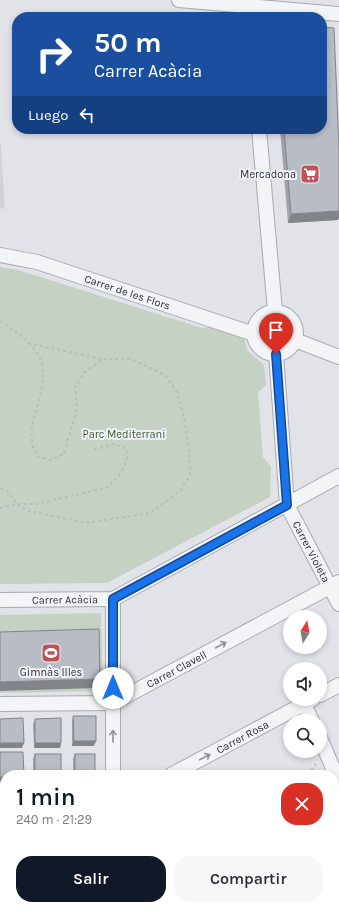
<!DOCTYPE html>
<html lang="es">
<meta charset="utf-8">
<style>
body{margin:0;font-family:Karla,sans-serif;background:#f7f7f7;color:#2b2b33;height:100vh;display:flex;flex-direction:column;font-size:15px;white-space:nowrap}
*{box-sizing:border-box;margin:0}
p{font-size:13px;color:#7c7c81}
.icon{flex:none;width:22px;height:22px;fill:none;stroke:currentColor;stroke-width:2;stroke-linecap:round;stroke-linejoin:round}
.map{position:relative;flex:1;overflow:hidden}
.sheet{position:absolute;left:0px;top:770px;width:339px;height:140px;display:flex;flex-direction:column;background:#fff;border-radius:16px 16px 0 0;box-shadow:0 2px 6px #0003}
.sheet>*{flex:none}
.banner{position:absolute;left:12px;top:12px;width:315px;height:122px;border-radius:16px;box-shadow:0 2px 6px #0003;background:#1a4fa0;color:#fff;overflow:hidden}
.needle{width:26px;rotate:11deg}
.tools{position:absolute;left:283px;top:610px;display:grid;gap:8px}
.tools a{display:grid;place-items:center;width:44px;height:44px;border-radius:50%;background:#fff;box-shadow:0 2px 6px #0003;font-size:20px}
.pin{position:absolute;display:grid;place-items:center;width:34px;height:34px;color:#fff;margin:-41px -17px;border-radius:50% 50% 50% 0;rotate:-45deg;box-shadow:0 0 4px #0007}
.pin .icon{rotate:45deg}
.me{position:absolute;width:44px;margin:-22px;rotate:0deg;stroke-linejoin:round;filter:drop-shadow(0 0 3px #0008)}
.turn{display:flex;align-items:center;gap:14px;height:84px;padding:0 16px;font-size:18px}
.turn .icon{width:52px;height:52px;stroke-width:2.5}
.turn b{display:block;font-size:28px;line-height:34px}
.then{display:flex;align-items:center;height:38px;padding:0 16px;background:#0003;gap:8px;font-size:15px}
.round{display:grid;place-items:center;flex:none;width:42px;height:42px;border-radius:16px;background:#f7f7f7}
.head{display:flex;align-items:center;justify-content:space-between;height:68px;padding:0 16px}
h1{font-size:24px;font-weight:600;line-height:30px;color:#111827}
.primary-button{display:flex;gap:8px;margin-top:auto;padding:8px 16px}
.primary-button a{flex:1;height:46px;border-radius:16px;background:#111827;color:#fff;font-size:16px;font-weight:600;line-height:46px;text-align:center}
.primary-button a+a{background:#f7f7f7;color:#2b2b33}
.map>svg:first-child{display:block}
.built{fill:#cfd2d9}
.green{fill:#c5d1c3}
.lines{fill:none;stroke-linecap:round;stroke-linejoin:round}
.street-casing{stroke:#a7aab1;stroke-width:16}
.highway-casing{stroke:#8a909d;stroke-width:24}
.path{stroke:#bbbdc2;stroke-width:2;stroke-dasharray:3 3;stroke-linecap:butt}
.street{stroke:#f3f4f6;stroke-width:14}
.highway{stroke:#fff;stroke-width:22}
.wall{fill:#9ea2a9}
.shaded-wall{fill:#818489}
.building{fill:#b8bcc4;stroke:#818489}
.oneway{stroke:#8f929a}
.route-casing{stroke:#114b97;stroke-width:10}
.route{stroke:#1a73e8;stroke-width:7}
.labels{text-anchor:middle;dominant-baseline:central;stroke-width:4;stroke-linejoin:round;paint-order:stroke}
.poi-label{font-size:11px;fill:#2b303d;stroke:#f0f2f5;text-anchor:end}
.street-label{font-size:11px;fill:#2b303d;stroke:#f0f2f5}
.park-label{font-size:11px;fill:#3d573a;stroke:#f0f2f5}
</style>
<div class="map">
<svg width="339" height="910" viewBox="0 0 339 910">
<rect width="100%" height="100%" fill="#e1e3e8"/>
<!-- built -->
<polygon class="built" points="0,137 5,209 0,208"/>
<!-- green -->
<g class="green">
<polygon points="0,267 18,270 202,328 215,325 244,336 247,350 264,365 266,385 258,393 263,457 271,467 270,497 107,583 0,584"/>
<polygon points="101,613 103,691 0,693 0,615"/>
</g>
<g class="lines">
<defs>
<g id="street">
<polyline points="179,0 339,14"/>
<polyline points="259,129 275,311"/>
<path id="s1" d="M0,255l37,7 217,72"/>
<circle cx="275" cy="333" r="21"/>
<polyline points="295,340 339,357"/>
<path id="s2" d="M276,354l11,151 52,99"/>
<path id="s3" d="M0,600l113,-1 226,-123"/>
<polyline points="320,695 339,685"/>
<path id="s4" d="M0,704l113,-1 226,-121"/>
<polyline points="304,704 312,721"/>
<polyline points="320,738 339,782"/>
<polyline points="113,775 113,599"/>
<path id="s5" d="M171,775l142,-76"/>
<polyline points="0,807 5,807"/>
<polyline points="0,866 5,863"/>
</g>
<g id="highway">
<polyline points="334,863 339,861"/>
<polyline points="334,895 339,892"/>
<polyline points="245,910 254,905"/>
<polyline points="305,910 315,905"/>
</g>
</defs>
<!-- street casing -->
<use href="#street" class="street-casing"/>
<!-- highway casing -->
<use href="#highway" class="highway-casing"/>
<!-- path -->
<g class="path">
<path d="M0,321c13,9 29,19 37,32 18,27 -9,60 -5,88 0,5 3,10 5,15l14,4 13,-6 13,-46 -2,-20 8,-14 19,-15h29l34,16 12,17 6,21 6,34 1,28 -10,16 -30,22 -64,10 -57,-12 -12,-7 -10,-13 -7,-3"/>
<polyline points="28,343 102,359"/>
<polyline points="0,508 17,504 36,504 106,488 118,477 125,464 128,453 123,446 113,444 92,450"/>
<polyline points="307,775 316,764"/>
<polyline points="71,910 81,905"/>
</g>
<!-- street -->
<use href="#street" class="street"/>
<!-- highway -->
<use href="#highway" class="highway"/>
</g>
<!-- wall -->
<g class="wall">
<polygon points="280,129 322,129 339,148 339,217 338,220 288,223"/>
<polygon points="73,716 94,746 72,746 72,721"/>
<polygon points="35,719 61,743 60,748 34,748 33,724"/>
<polygon points="35,754 61,775 33,775 33,759"/>
<polygon points="75,754 95,775 73,775 73,759"/>
</g>
<!-- shaded-wall -->
<g class="shaded-wall">
<polygon points="339,211 339,217 338,220 288,223 291,214"/>
<polygon points="100,679 96,688 0,691 0,682"/>
<polygon points="74,741 96,741 94,746 72,746"/>
<polygon points="0,743 24,743 22,748 0,748"/>
<polygon points="35,743 61,743 60,748 34,748"/>
<rect x="0" y="777" width="5" height="5"/>
</g>
<!-- building -->
<g class="building">
<polygon points="322,27 334,28 339,148 339,211 291,214 284,129 322,129"/>
<polygon points="99,629 100,679 0,682 0,632"/>
<polygon points="73,716 96,716 96,741 74,741"/>
<polygon points="23,718 24,743 0,743 0,719"/>
<polygon points="61,718 61,743 35,743 35,719"/>
<polygon points="0,752 23,752 24,775 5,775 5,777 0,777"/>
<rect x="35" y="754" width="26" height="21"/>
<rect x="75" y="754" width="20" height="21"/>
</g>
<!-- one-way arrows -->
<defs><path id="oneway-shaft" d="M-6 0H5M1.5-3L5.5 0L1.5 3" fill="none" stroke-width="1.6" stroke-linecap="round" stroke-linejoin="round"/></defs>
<g class="oneway">
<use href="#oneway-shaft" transform="translate(221 645) rotate(-28)"/>
<use href="#oneway-shaft" transform="translate(113 736) rotate(-90)"/>
<use href="#oneway-shaft" transform="translate(205 757) rotate(-28)"/>
</g>
<g class="lines">
<defs>
<polyline id="route" points="113,688 113,599 287,505 276,354"/>
</defs>
<!-- route casing -->
<use href="#route" class="route-casing"/>
<!-- route -->
<use href="#route" class="route"/>
</g>
<!-- icons -->
<defs>
<symbol id="supermarket-square" viewBox="-11 -11 22 22"><rect x="-9" y="-9" width="18" height="18" rx="4" fill="#bf535b" stroke="#f0f2f5"/><path d="M-6-5.5h2.5l.6 2H6L4.5 2H-2.5L-4.4-4H-6ZM-1.5 3.2a1.3 1.3 0 1 0 .1 0ZM3 3.2a1.3 1.3 0 1 0 .1 0Z" fill="#fff"/></symbol>
<symbol id="stadium-square" viewBox="-11 -11 22 22"><rect x="-9" y="-9" width="18" height="18" rx="4" fill="#bf535b" stroke="#f0f2f5"/><path d="M0-5a6.5 5 0 1 0 0 10a6.5 5 0 1 0 0-10ZM-3.5-1.8h7v3.6h-7Z" fill="#fff"/></symbol>
</defs>
<g fill-rule="evenodd">
<use href="#supermarket-square" x="299" y="163" width="22" height="22"/>
<use href="#stadium-square" x="40" y="642" width="22" height="22"/>
</g>
<g class="labels">
<!-- poi labels -->
<g class="poi-label">
<text x="296" y="174">Mercadona</text>
<text x="51" y="672" text-anchor="middle">Gimnàs Illes</text>
</g>
<!-- street labels -->
<g class="street-label">
<text stroke="none"><textPath href="#s1" startOffset="133">Carrer de les Flors</textPath></text>
<text stroke="none"><textPath href="#s2" startOffset="204">Carrer Violeta</textPath></text>
<text stroke="none"><textPath href="#s3" startOffset="65">Carrer Acàcia</textPath></text>
<text stroke="none"><textPath href="#s4" startOffset="185">Carrer Clavell</textPath></text>
<text stroke="none"><textPath href="#s5" startOffset="81">Carrer Rosa</textPath></text>
</g>
<!-- park labels -->
<g class="park-label">
<text x="124" y="434">Parc Mediterrani</text>
</g>
</g>
</svg>
<div class="tools">
<a><svg class="needle" viewBox="-14 -14 28 28"><path d="M0-13l5 13h-10z" fill="#e53935"/><path d="M0 13l5-13h-10z" fill="#7c7c81"/></svg></a>
<a><svg class="icon" aria-label="sound" viewBox="0 0 24 24"><path d="M4 9h4l5-4v14l-5-4H4zM17 9q2 3 0 6"/></svg></a>
<a><svg class="icon" aria-label="search" viewBox="0 0 24 24"><circle cx="10" cy="10" r="6"/><path d="M15 15l6 6"/></svg></a>
</div>
<div class="pin" style="left:276px;top:354px;background:#d93025"><svg class="icon" aria-label="arrive" viewBox="0 0 24 24"><path d="M6 21V4h12l-3 4 3 4H6"/></svg></div>
<svg class="me" style="left:113px;top:688px" viewBox="-20 -20 40 40"><circle r="19" fill="#fff"/><path d="M0-13L10 11 0 6-10 11z" fill="#1a73e8"/></svg>
<div class="banner">
<div class="turn"><svg class="icon" aria-label="right" viewBox="0 0 24 24"><path d="M7 20v-9h11M14 6l5 5-5 5"/></svg><div><b>50 m</b>Carrer Acàcia</div></div>
<div class="then">Luego<svg class="icon" aria-label="left" viewBox="0 0 24 24"><path d="M17 20v-9H6M10 6l-5 5 5 5"/></svg></div>
</div>
<section class="sheet">
<div class="head"><div><h1>1 min</h1><p>240 m · 21:29</p></div><a class="round" style="background:#d93025;color:#fff"><svg class="icon" aria-label="close" viewBox="0 0 24 24"><path d="M6 6l12 12M18 6L6 18"/></svg></a></div>
<div class="primary-button"><a>Salir</a><a>Compartir</a></div>
</section>
</div>
